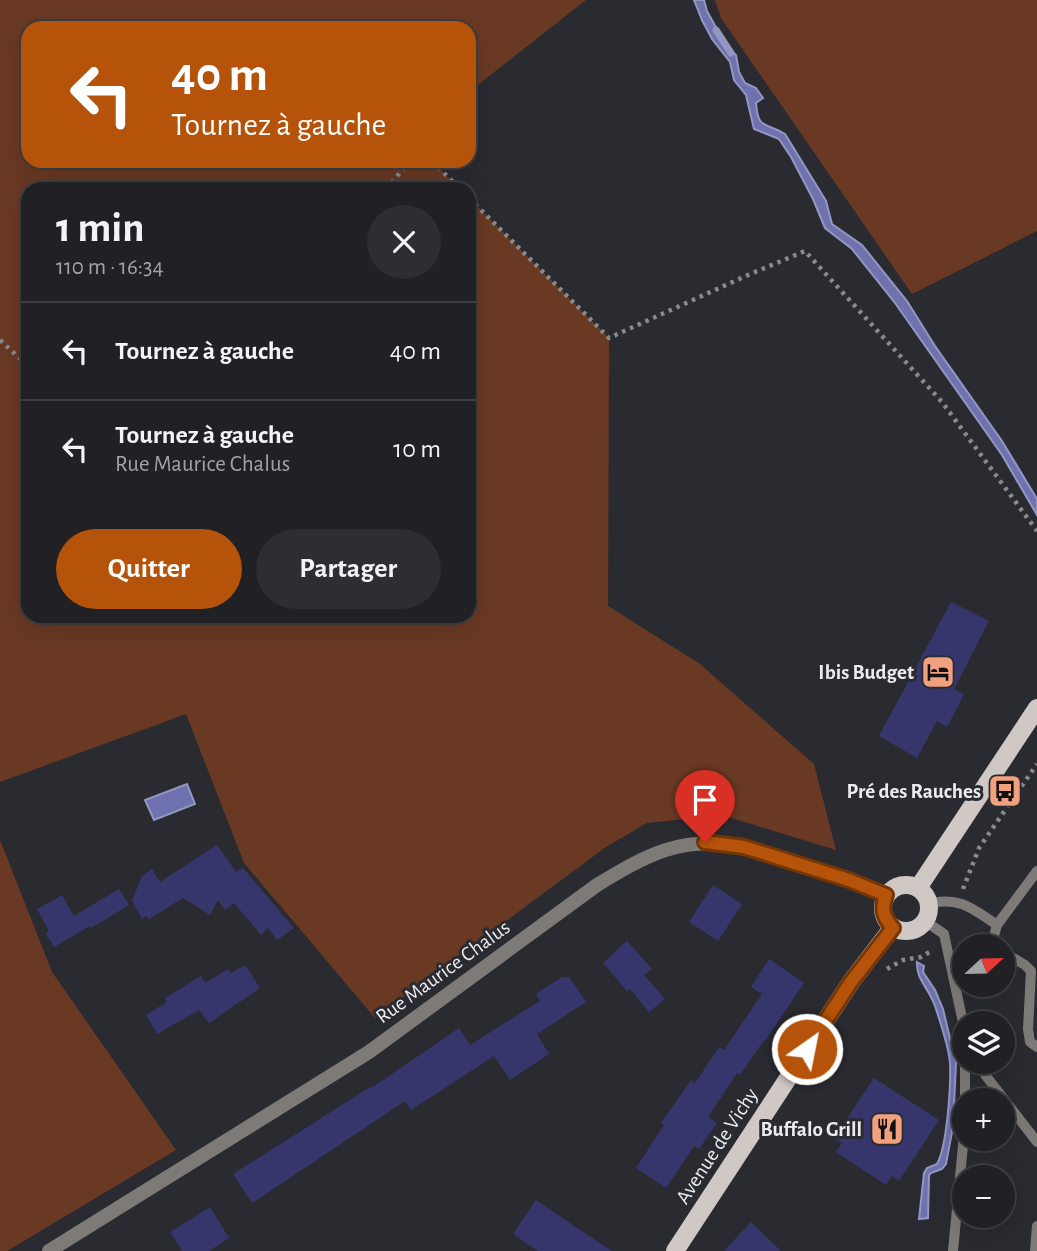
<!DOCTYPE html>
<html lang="fr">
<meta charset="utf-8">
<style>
body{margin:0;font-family:"Alegreya Sans",sans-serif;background:#2d2d32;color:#f1f3f6;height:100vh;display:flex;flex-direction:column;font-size:26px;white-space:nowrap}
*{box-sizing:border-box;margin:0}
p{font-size:23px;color:#a2a3a7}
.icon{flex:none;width:38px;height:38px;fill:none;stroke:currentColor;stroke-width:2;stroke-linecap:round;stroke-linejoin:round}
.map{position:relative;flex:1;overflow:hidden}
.drawer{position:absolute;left:21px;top:182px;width:455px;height:441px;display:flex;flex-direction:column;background:#202025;border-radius:21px;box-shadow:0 7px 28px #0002,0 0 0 2px #3d3e42}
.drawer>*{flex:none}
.guide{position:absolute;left:21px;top:21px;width:455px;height:147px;border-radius:21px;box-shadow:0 7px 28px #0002,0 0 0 2px #3d3e42;background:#b45309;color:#fff;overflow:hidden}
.needle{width:46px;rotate:68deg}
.buttons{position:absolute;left:952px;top:934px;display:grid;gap:14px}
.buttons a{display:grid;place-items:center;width:63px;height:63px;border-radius:50%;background:#202025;box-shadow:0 7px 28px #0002,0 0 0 2px #3d3e42;font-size:35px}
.pin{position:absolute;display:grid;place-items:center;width:60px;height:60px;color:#fff;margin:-72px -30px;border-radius:50% 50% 50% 0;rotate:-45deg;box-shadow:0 0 7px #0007}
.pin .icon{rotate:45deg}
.me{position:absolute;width:77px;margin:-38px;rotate:33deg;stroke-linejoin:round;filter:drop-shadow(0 0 5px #0008)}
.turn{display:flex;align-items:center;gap:24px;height:147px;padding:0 35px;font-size:32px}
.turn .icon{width:91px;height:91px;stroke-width:2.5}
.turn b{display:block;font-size:49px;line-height:60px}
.round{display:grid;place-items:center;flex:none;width:74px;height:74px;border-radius:37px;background:#2d2d32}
.headline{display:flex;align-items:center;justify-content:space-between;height:119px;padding:0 35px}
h1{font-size:42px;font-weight:600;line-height:52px}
.button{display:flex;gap:14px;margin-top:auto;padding:14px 35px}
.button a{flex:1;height:80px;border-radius:42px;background:#b45309;color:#fff;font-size:28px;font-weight:600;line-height:80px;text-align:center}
.button a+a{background:#2d2d32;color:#f1f3f6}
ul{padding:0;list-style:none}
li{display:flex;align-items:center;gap:21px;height:98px;padding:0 35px;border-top:2px solid #3d3e42}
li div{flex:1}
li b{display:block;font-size:26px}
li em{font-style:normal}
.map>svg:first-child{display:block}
.green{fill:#693923}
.water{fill:#6f72ae;stroke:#9497c2;stroke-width:2}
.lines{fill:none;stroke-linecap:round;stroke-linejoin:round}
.stream{stroke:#9497c2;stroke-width:7}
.building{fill:#37366c}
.path{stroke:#898a8f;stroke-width:4.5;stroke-dasharray:3.5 5;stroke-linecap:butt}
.service{stroke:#7d7a78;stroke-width:10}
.tertiary{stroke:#7d7a78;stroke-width:14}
.primary{stroke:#cfc8c5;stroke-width:18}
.route-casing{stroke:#753606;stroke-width:18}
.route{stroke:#b45309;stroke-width:12}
.labels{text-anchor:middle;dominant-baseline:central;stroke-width:6;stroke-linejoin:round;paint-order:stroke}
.poi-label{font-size:21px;font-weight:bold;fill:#ebecf0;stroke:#2a2b31;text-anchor:end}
.street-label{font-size:21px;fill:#ebecf0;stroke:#2a2b31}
</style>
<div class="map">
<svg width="1037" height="1251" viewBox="0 0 1037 1251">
<rect width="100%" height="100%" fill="#2a2b31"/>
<!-- green -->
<g class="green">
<polygon points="0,0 586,0 469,92 469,28 28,28 28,161 432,161 460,189 28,189 28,616 469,616 469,198 609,338 608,606 700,664 814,764 836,850 722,815 647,823 606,847 375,1018 244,863 186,714 0,782"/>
<polygon points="715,0 1037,0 1037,231 912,294 721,18"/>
<polygon points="0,840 52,972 176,1150 7,1251 0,1251"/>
</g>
<!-- water -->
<g class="water">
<path d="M694,0h10l3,11 18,33 11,11 3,17 6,11 11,5 7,10 -7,5c2,27 9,19 29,31l41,67 6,23 30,21 45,56 28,45 67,95 35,58v16l-35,-60 -107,-152 -43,-54 -27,-21 -12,-29 -22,-42 -12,-18 -25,-10 -8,-34 -12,-15 -4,-18 -18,-23 -10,-19z"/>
<polygon points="187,784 195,804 154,820 145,800"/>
<path d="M917,962l7,4 -1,6 12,18 8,19 13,54 -3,64 -7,37 -4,5 -11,4 -2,2 -1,43 -9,1 5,-46 3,-5 10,-4c10,-17 14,-79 13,-101 -1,-15 -10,-42 -15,-57 -6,-18 -19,-26 -18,-44z"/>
</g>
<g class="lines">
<!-- stream -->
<polyline class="stream" points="716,30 731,53"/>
</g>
<!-- building -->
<g class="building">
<polygon points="951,602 989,621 954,689 964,694 947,727 937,721 917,758 879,736"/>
<polygon points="217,845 236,872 243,868 294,928 277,940 268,928 261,935 234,903 225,910 218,900 210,915 183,898 149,919 146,916 142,919 132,901 142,876 152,869 160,882"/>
<polygon points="713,885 742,904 718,941 689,922"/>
<polygon points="119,889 129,905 91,928 90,926 54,947 46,933 49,931 37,909 62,895 74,916"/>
<polygon points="627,941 652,969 644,975 665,999 649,1012 630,989 627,991 603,963"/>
<polygon points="769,959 804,983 765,1041 764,1040 740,1075 737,1073 708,1117 717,1123 699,1149 694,1146 666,1188 636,1168 664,1125 661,1123 691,1080 695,1083 719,1047 724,1050 762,994 751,987"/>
<polygon points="245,965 260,988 209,1023 199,1010 157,1034 146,1015 167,1002 165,998 201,976 205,983 228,969 231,973"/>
<polygon points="562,977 569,977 586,1002 537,1034 549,1054 510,1080 494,1056 411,1110 405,1101 252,1203 233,1174 372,1086 373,1087 459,1028 470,1045 540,1001 536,994"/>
<polygon points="874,1078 939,1120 899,1181 892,1176 886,1185 836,1152 842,1143 834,1138"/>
<polygon points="536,1200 574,1226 612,1251 538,1251 513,1234"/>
<polygon points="210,1207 229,1238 209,1251 182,1251 170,1232"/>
<polygon points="751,1222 781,1251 724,1251"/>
</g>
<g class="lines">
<!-- path -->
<g class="path">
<polyline points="432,161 460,189"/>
<polyline points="386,189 410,161"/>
<polyline points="469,198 609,338 748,275 805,251 942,402 1037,531"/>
<polyline points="0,340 28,366"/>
<polyline points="963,889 979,848 1037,764"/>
<polyline points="887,969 903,960 921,957 933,950"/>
</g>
<!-- service -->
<g class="service">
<path d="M928,903c33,-6 44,5 69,22l40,-54"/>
<polyline points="925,921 944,934 964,1027"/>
<polyline points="996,947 994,944 994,936 997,925"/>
<polyline points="1003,952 1025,965 1031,971 1028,1029 1030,1042 1037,1047"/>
<polyline points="979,1062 986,1076 1037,1142"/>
<polyline points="965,1101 965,1066 968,1062"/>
<polyline points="953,1251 964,1135"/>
<polyline points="1035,1251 1037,1226"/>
</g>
<!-- tertiary -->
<path class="tertiary" d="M49,1251l320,-199 228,-167c49,-30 87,-51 146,-38 21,4 42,13 62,19 27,9 56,16 81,29"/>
<!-- primary -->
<g class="primary">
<circle cx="906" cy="908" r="23"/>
<polyline points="918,888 1037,708"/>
<polyline points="675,1251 851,982 893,927"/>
</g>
</g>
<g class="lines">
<defs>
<path id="route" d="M705,842l39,5 105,33 37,15c-5,13 -3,22 7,33l-42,54 -44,67"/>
</defs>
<!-- route casing -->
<use href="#route" class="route-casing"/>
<!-- route -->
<use href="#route" class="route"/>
</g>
<!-- icons -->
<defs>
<symbol id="hotel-square" viewBox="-11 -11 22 22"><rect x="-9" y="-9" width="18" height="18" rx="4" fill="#f1a17d" stroke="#2a2b31"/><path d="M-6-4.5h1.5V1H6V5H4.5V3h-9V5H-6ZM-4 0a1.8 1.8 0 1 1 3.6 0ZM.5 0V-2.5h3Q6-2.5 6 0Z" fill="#111"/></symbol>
<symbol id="bus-square" viewBox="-11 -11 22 22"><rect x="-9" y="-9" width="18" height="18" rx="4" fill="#f1a17d" stroke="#2a2b31"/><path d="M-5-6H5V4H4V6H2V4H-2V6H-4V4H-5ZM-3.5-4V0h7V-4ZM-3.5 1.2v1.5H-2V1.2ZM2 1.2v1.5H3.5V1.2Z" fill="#111"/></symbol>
<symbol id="restaurant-square" viewBox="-11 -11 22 22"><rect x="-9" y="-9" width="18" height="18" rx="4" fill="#f1a17d" stroke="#2a2b31"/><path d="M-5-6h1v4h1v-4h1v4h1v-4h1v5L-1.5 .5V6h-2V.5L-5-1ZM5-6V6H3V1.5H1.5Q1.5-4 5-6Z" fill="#111"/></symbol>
</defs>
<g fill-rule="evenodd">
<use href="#hotel-square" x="919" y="653" width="38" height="38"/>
<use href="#bus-square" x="986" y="772" width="38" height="38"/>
<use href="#restaurant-square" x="868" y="1110" width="38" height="38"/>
</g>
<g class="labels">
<!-- poi labels -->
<g class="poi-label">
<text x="914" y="672">Ibis Budget</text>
<text x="981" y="791">Pré des Rauches</text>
<text x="862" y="1129">Buffalo Grill</text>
</g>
<!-- street labels -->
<g class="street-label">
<text transform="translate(443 972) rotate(-36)">Rue Maurice Chalus</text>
<text transform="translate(717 1146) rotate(-57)">Avenue de Vichy</text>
</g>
</g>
</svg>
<div class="buttons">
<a><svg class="needle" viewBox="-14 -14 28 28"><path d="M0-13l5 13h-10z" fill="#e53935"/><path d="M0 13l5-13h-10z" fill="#a2a3a7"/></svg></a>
<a><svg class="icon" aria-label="layers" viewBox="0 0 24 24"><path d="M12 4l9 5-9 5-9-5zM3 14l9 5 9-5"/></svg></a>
<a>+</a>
<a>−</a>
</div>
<div class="pin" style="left:705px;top:842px;background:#d93025"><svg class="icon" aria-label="arrive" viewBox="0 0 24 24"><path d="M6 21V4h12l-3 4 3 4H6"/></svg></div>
<svg class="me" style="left:807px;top:1049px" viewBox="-20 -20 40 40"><circle r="17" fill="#b45309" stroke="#fff" stroke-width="3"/><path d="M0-11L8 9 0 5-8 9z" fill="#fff"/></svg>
<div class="guide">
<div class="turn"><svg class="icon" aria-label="left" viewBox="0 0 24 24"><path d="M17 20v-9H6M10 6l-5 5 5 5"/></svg><div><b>40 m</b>Tournez à gauche</div></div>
</div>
<section class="drawer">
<div class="headline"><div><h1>1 min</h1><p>110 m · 16:34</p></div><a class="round"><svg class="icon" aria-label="close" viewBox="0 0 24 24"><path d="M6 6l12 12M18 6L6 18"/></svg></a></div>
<ul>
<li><svg class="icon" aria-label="left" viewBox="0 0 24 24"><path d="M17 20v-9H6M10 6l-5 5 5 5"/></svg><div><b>Tournez à gauche</b></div><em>40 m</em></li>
<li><svg class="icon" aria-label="left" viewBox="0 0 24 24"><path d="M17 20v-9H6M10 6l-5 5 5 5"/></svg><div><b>Tournez à gauche</b><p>Rue Maurice Chalus</p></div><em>10 m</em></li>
</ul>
<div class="button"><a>Quitter</a><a>Partager</a></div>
</section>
</div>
